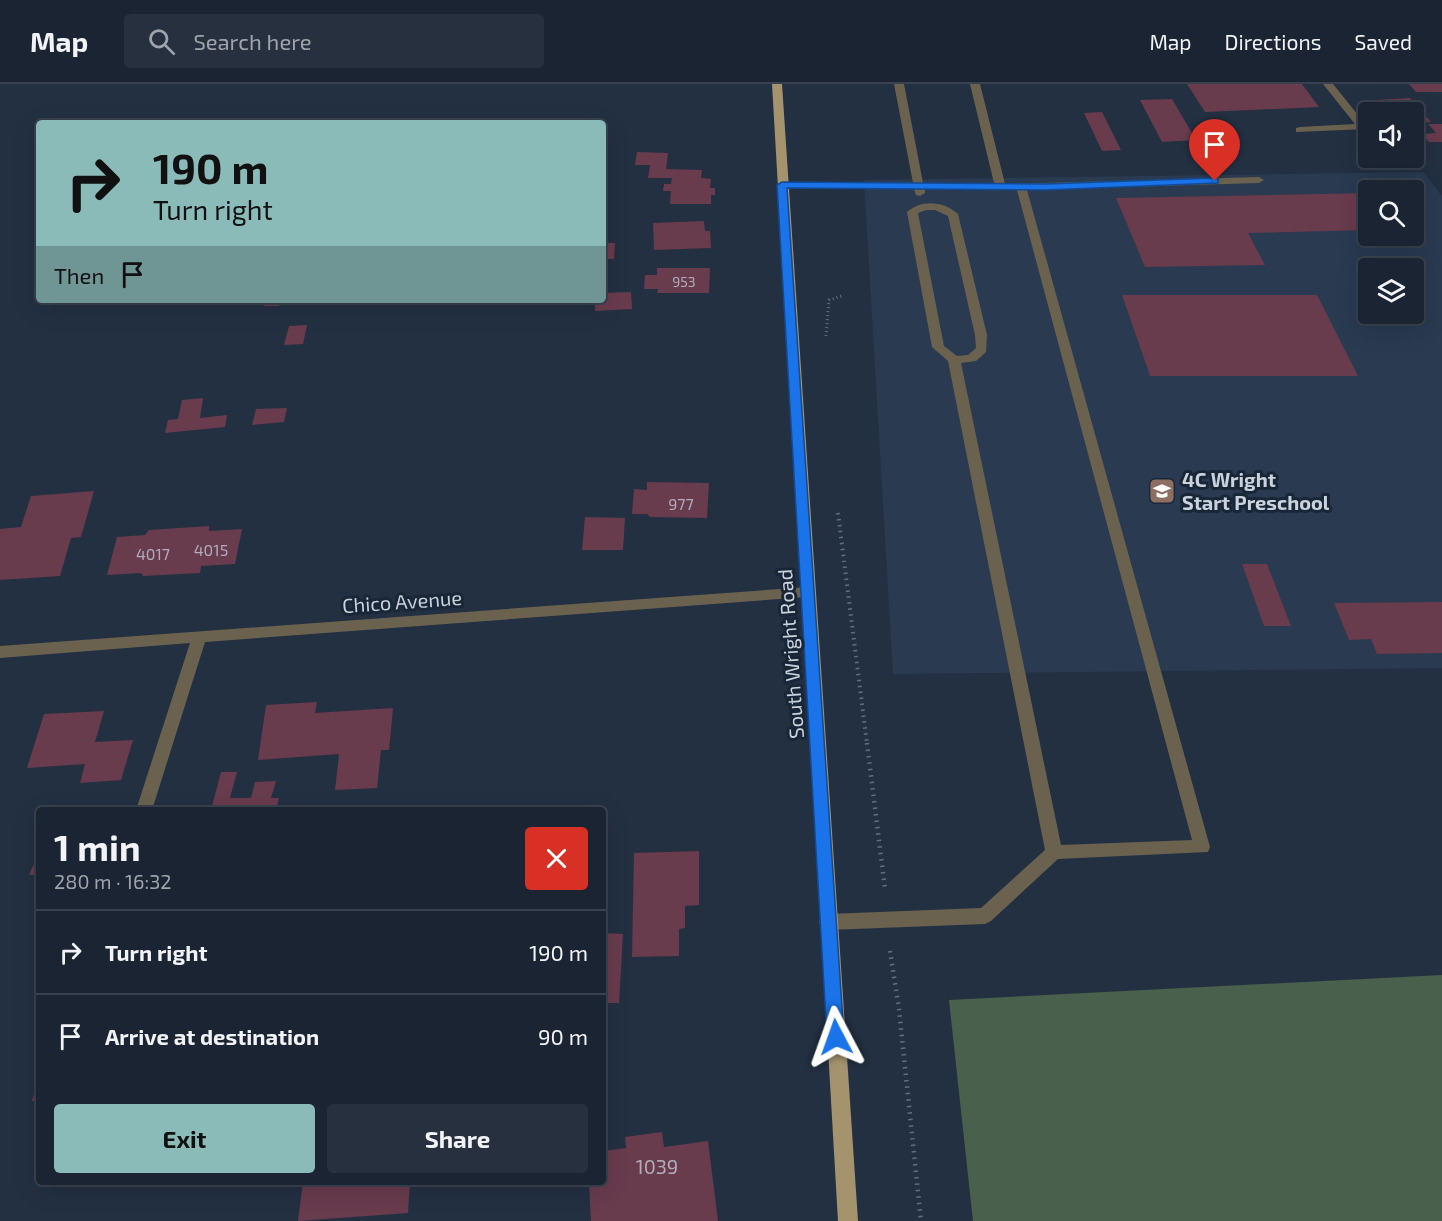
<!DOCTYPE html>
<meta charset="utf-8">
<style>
body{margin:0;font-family:"Exo 2",sans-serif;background:#27303e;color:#f1f3f6;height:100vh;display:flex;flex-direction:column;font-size:22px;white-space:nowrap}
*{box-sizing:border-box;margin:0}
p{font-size:20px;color:#9fa4ac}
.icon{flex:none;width:33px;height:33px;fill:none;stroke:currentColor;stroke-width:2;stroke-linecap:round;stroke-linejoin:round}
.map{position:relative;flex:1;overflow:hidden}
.panel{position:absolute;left:36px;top:723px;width:570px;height:378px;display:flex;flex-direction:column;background:#1a2432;border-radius:6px;box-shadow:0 6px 24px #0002,0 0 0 2px #38414d}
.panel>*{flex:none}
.guide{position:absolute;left:36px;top:36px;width:570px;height:183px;border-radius:6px;box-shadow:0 6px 24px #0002,0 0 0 2px #38414d;background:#8bbbb9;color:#111;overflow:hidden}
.buttons{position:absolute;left:1358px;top:18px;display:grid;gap:12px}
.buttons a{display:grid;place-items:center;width:66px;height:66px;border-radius:6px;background:#1a2432;box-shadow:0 6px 24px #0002,0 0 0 2px #38414d;font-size:30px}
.pin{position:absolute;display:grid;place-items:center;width:51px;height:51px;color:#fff;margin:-62px -26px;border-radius:50% 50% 50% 0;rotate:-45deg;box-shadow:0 0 6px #0007}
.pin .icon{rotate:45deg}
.me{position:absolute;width:66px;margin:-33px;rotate:356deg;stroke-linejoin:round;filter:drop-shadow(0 0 4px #0008)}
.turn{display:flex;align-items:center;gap:21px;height:126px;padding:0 18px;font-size:27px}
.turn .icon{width:78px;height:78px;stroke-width:2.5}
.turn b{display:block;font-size:42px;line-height:51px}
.then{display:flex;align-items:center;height:57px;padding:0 18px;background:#0003;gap:12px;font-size:22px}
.round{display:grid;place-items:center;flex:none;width:63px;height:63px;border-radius:6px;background:#27303e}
.headline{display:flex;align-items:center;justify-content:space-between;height:102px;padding:0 18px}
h1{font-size:36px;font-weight:700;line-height:45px}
.action{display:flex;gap:12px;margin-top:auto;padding:12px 18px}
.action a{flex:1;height:69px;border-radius:6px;background:#8bbbb9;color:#111;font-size:24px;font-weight:700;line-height:69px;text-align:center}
.action a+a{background:#27303e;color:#f1f3f6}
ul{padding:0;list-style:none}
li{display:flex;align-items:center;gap:18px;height:84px;padding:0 18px;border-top:2px solid #38414d}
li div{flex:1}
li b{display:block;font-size:22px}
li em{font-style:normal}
header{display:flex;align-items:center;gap:36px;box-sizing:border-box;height:84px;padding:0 30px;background:#1a2432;border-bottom:2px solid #38414d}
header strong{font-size:28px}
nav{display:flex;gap:33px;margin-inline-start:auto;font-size:21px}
.search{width:420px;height:54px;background:#27303e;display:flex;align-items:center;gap:15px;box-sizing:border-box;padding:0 21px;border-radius:6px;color:#9fa4ac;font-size:22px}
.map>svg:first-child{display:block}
.built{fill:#293a51;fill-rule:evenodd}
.green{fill:#49614c}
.building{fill:#683b4d}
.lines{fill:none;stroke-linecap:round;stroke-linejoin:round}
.path-far2{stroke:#646f7e;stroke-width:3;stroke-dasharray:1 3;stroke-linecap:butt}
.path-far1{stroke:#646f7e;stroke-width:4;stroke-dasharray:1.5 4.5;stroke-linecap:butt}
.path{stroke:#646f7e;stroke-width:4.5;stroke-dasharray:1.5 5;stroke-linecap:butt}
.minor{fill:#6a624f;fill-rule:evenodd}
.major{fill:#a4936d;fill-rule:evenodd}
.route{fill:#1a73e8;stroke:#114b97;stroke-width:1.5}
.labels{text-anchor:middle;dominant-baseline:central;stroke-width:6;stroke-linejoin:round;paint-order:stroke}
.far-number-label{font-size:14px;fill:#b1acb9}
.number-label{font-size:16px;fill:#b1acb9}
.poi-label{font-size:20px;font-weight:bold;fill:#c9d2dd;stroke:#192637;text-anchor:start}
.street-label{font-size:20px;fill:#c9d2dd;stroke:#192637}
.near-number-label{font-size:20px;fill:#b1acb9}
</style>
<header>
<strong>Map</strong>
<div class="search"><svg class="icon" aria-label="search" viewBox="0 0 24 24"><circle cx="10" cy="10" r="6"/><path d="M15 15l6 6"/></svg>Search here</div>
<nav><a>Map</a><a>Directions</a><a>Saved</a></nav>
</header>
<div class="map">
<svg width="1442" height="1137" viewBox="0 0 1442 1137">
<rect width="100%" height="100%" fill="#233042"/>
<!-- built -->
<path class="built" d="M1423,88l19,24v472l-549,6 -29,-494zM1368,106h45v46h-45zM1368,184h45v46h-45z"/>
<!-- green -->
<polygon class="green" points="1442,891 1442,1137 973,1137 949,916"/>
<!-- building -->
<g class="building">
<polygon points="1187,0 1302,0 1319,23 1205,28"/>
<polygon points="1409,0 1442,0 1442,8 1416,8"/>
<polygon points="1410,14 1431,38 1413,39 1413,28 1386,28 1375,16"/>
<polygon points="1172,15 1196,56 1162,58 1140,16"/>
<polygon points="1102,28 1121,66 1102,67 1084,29"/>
<polygon points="1428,40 1442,40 1442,58 1429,58 1422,50 1436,49"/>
<polygon points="637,68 668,69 666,85 702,86 701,94 711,95 710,104 715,104 715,111 711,111 711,120 670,120 671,107 663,107 664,100 671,100 672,94 648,94 650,81 635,81"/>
<polygon points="1368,109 1368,146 1248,149 1265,181 1145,183 1116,114"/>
<polygon points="704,137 705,147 710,147 711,164 654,166 653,139"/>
<polygon points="603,152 608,152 607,159 615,159 614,175 603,175"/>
<polygon points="657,184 710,184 709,209 657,209 658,205 644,205 645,191 657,191"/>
<polygon points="631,208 632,225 595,227 595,216 603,216 603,209"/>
<polygon points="1122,211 1317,211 1358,292 1150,292"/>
<polygon points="266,216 281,216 279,222 264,222"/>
<polygon points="307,241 303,260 284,261 289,242"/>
<polygon points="203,314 200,334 227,331 225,343 165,349 168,336 178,335 182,316"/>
<polygon points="287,324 284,338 252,341 256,325"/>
<polygon points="647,398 709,399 707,434 650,433 647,430 632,430 634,405 647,406"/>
<polygon points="94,407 81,453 71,454 60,492 0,496 0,445 21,443 31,412"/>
<polygon points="585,433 625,434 623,466 582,466"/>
<polygon points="209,442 209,447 242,445 235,480 201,482 200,489 143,492 141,489 107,491 117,453 145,451 149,446"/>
<polygon points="1242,480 1267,480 1291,542 1264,542"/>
<polygon points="1442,518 1442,569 1377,570 1371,555 1349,556 1334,519"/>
<polygon points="317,618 315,629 393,624 389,666 381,666 377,704 335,706 339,670 258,676 266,621"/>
<polygon points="104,627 95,658 133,656 121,696 80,699 85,680 27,684 44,630"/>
<polygon points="221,688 237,688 230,714 251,714 255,698 276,697 271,714 279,714 276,726 211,726"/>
<polygon points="699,767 699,821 685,822 685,844 679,845 679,872 632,873 634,769"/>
<polygon points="39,769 39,791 29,791"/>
<polygon points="603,849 623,850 619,919 603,919"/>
<polygon points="38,996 39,1017 32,1017"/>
<polygon points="662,1048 664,1063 708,1057 718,1137 591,1137 589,1098 603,1098 603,1067 626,1064 625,1053"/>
<polygon points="303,1098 410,1098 408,1129 298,1137"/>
</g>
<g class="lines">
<!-- path-far2 -->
<polyline class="path-far2" points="826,252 829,216 842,212"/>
<!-- path-far1 -->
<polyline class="path-far1" points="838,429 867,660"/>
<!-- path -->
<g class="path">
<polyline points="867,659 885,805"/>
<polyline points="890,867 899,925 921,1137"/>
</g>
<!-- minor -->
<g class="minor">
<path d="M894,0h10l19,99h71l-24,-99h10l25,100 254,-7 5,3 -5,3 -232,7 183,657 -2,5 -150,7 -67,62 -6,3 -157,6 -6,-3 -3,-5 3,-5 6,-3 153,-6 64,-58 -97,-489 -16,-14 -25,-135c14,-13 37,-11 51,2l29,121 -1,17 -10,9 -15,2 100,482 131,-5 -175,-650 -92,-1v4l-5,3 -4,-1 -2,-6 -132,-1 -5,-3 5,-3 131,1zM926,126h9l13,6 27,119 1,13 -8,7 -11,1 -13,-10 -26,-133z"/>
<polygon points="1323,0 1333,0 1366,41 1366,45 1296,48 1296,44 1300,43 1355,40"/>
<polygon points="807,503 814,508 807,513 205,558 152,726 136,726 190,559 0,574 0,562"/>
</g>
<!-- major -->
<polygon class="major" points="772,0 782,0 858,1137 838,1137"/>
</g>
<!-- route -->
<polygon class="route" points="1215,94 1218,95 1218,99 1045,106 787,104 844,953 842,958 836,961 830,958 827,953 777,101 782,98 1045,100"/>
<!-- icons -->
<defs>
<symbol id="school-square" viewBox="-11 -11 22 22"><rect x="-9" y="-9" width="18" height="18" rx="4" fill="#8d6e63" stroke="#192637"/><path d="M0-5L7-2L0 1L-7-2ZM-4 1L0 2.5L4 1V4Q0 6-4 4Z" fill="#fff"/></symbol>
</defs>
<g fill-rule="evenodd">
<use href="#school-square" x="1147" y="392" width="30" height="30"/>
</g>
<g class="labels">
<!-- far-number labels -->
<g class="far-number-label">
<text x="684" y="197">953</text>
</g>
<!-- number labels -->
<g class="number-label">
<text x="681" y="419">977</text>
<text x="211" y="465">4015</text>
<text x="153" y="469">4017</text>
</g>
<!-- poi labels -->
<g class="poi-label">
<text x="1182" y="395">4C Wright<tspan x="1182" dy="23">Start Preschool</tspan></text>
</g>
<!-- street labels -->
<g class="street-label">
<text transform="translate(402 517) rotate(-4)">Chico Avenue</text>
<text transform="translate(790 570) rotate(-94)">South Wright Road</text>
</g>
<!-- near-number labels -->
<g class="near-number-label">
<text x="657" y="1082">1039</text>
</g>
</g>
</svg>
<div class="buttons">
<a><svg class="icon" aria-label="sound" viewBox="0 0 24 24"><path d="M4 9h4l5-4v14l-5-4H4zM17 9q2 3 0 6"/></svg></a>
<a><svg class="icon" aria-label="search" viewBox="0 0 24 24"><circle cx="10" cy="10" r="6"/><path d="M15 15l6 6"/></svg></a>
<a><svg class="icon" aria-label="layers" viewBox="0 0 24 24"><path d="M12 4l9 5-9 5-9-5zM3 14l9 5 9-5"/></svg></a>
</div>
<div class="pin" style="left:1215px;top:97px;background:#d93025"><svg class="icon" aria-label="arrive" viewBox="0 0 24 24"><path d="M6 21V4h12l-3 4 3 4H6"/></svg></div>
<svg class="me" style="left:836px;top:953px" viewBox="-20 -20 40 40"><path d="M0-17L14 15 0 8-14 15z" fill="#1a73e8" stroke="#fff" stroke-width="4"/></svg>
<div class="guide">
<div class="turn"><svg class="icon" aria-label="right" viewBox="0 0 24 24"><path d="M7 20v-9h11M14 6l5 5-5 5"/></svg><div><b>190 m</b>Turn right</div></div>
<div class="then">Then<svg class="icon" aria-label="arrive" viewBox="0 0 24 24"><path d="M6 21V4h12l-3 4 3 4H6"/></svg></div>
</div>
<section class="panel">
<div class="headline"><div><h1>1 min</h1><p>280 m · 16:32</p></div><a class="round" style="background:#d93025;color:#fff"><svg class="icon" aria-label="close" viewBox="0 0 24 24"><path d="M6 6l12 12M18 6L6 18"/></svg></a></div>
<ul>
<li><svg class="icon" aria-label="right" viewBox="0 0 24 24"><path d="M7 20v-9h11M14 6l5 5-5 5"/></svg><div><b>Turn right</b></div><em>190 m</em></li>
<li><svg class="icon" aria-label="arrive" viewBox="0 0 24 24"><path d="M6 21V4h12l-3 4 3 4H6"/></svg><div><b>Arrive at destination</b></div><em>90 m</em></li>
</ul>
<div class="action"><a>Exit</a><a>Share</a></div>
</section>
</div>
